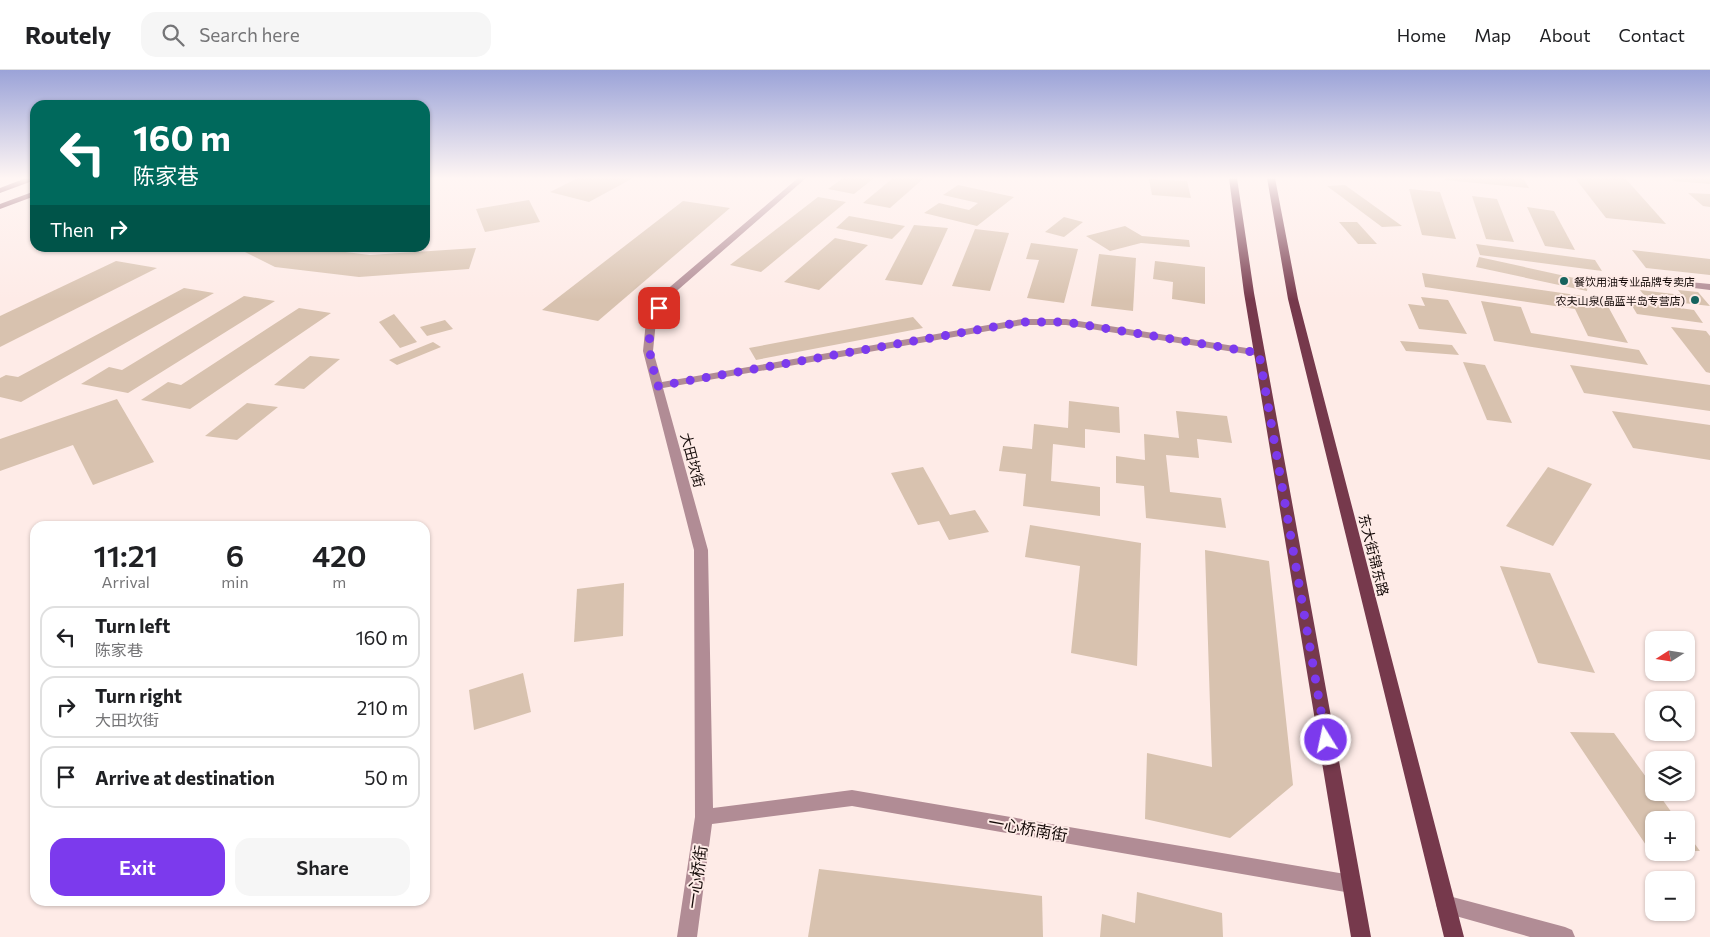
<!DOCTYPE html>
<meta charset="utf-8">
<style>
body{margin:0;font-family:Commissioner,"Noto Sans SC",sans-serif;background:#f6f6f6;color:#202124;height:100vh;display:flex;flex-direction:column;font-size:19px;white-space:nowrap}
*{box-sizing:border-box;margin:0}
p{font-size:16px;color:#757577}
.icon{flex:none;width:28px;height:28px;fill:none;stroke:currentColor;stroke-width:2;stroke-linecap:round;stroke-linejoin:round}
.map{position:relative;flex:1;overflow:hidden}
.details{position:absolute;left:30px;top:451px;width:400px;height:385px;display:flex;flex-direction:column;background:#fff;border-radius:15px;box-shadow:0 1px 4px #0004}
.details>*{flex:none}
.top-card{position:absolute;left:30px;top:30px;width:400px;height:152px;border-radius:15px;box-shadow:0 1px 4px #0004;background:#00695c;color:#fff;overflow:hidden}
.needle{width:32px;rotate:258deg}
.fabs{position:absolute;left:1645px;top:561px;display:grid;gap:10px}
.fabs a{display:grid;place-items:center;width:50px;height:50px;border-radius:10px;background:#fff;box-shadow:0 1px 4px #0004;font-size:25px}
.pin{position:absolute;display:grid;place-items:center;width:42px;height:42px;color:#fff;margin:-21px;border-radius:10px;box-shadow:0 2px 8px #0006}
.me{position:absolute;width:55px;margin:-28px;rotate:350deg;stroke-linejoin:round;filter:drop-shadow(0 0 4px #0008)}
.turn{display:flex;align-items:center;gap:18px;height:105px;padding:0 20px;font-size:22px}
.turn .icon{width:65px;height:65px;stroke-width:2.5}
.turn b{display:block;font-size:35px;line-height:42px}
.then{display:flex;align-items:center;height:48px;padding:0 20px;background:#0003;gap:10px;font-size:19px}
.eta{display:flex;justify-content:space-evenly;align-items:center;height:85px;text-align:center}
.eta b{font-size:30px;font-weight:600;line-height:35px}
.action{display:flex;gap:10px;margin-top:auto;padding:10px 20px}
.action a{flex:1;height:58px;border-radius:15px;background:#7c3aed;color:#fff;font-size:20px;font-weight:600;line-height:58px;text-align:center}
.action a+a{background:#f6f6f6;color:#202124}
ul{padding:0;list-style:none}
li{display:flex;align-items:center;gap:15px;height:62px;margin:0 10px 8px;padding:0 10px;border:2px solid #e0e0e0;border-radius:15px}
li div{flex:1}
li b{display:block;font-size:19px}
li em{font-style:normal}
header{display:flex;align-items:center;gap:30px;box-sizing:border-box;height:70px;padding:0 25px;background:#fff;border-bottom:1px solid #e0e0e0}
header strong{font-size:24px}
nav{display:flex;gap:28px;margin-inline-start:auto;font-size:18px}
.search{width:350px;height:45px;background:#f6f6f6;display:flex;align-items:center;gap:12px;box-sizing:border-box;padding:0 18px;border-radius:15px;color:#757577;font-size:19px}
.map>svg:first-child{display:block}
.building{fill:#d8c2af}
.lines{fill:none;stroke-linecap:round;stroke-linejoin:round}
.street{fill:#b18c95;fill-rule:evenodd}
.primary{fill:#76394c;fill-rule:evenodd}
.route{stroke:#7c3aed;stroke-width:9;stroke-dasharray:0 16.2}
.poi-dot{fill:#16635e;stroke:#feebe7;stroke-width:2}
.labels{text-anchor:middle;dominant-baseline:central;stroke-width:4;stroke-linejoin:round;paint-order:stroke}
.far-poi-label{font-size:11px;fill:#150b09;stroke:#feebe7;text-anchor:start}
.street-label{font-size:14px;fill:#150b09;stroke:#feebe7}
.near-street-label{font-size:16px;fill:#150b09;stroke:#feebe7}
</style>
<header>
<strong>Routely</strong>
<div class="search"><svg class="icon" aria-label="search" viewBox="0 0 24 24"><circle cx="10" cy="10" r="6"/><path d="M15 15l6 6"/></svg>Search here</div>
<nav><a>Home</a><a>Map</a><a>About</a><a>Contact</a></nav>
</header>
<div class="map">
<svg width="1710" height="867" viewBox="0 0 1710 867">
<rect width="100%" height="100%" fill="#feebe7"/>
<!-- building -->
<g class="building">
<polygon points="578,108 633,108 589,132 550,122"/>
<polygon points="843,108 874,108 854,124 828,119"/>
<polygon points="893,108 924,108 890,138 863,133"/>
<polygon points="1445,108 1523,108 1529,118 1445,110"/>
<polygon points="1575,108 1625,108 1666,154 1606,148"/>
<polygon points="1671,108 1710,108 1710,114 1674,111"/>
<polygon points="1149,109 1187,111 1191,128 1152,125"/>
<polygon points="958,115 1014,127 977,156 924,143 939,133 969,140 978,133 943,125"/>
<polygon points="1345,115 1402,156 1382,157 1327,116"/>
<polygon points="1409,119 1440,122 1456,169 1422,165"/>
<polygon points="1688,123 1710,124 1710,137 1703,136"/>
<polygon points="1472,126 1497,129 1514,172 1486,169"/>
<polygon points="818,127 846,132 761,202 730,195"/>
<polygon points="529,130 540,152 485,162 476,139"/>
<polygon points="683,131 730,138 598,251 542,240"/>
<polygon points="1527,137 1554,141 1575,180 1545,176"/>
<polygon points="849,146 905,156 892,169 836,158"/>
<polygon points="1064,147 1083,152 1064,167 1045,162"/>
<polygon points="1339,152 1357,152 1377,174 1358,174"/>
<polygon points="914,155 948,158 922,215 885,210"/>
<polygon points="1125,156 1142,166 1189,170 1190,177 1141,173 1110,181 1086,166"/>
<polygon points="975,159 1009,163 990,221 952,216"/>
<polygon points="835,168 868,175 819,220 784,212"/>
<polygon points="1031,173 1078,179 1064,233 1027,228 1039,190 1026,189"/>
<polygon points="1476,174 1595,190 1602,201 1480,185"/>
<polygon points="237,178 313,178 370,185 476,178 469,199 359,207 275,197"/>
<polygon points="1632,180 1710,189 1710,205 1646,198"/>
<polygon points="1099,184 1136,188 1133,241 1091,236"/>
<polygon points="1479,187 1588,211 1587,221 1476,197"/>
<polygon points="116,191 157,198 0,277 0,246"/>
<polygon points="1155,191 1205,197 1205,234 1172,229 1173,212 1153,209"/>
<polygon points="1422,203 1604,229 1628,273 1588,266 1575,239 1425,217"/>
<polygon points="184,218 214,223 21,332 0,327 0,308 6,305 18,307"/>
<polygon points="1640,220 1682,225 1678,220 1698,222 1710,236 1647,229"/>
<polygon points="244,226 275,231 128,323 81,314 109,297 122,300"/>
<polygon points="1421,227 1448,230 1467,264 1419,259 1408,234 1425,236"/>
<polygon points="1481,231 1521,237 1531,263 1639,280 1648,295 1494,271"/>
<polygon points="1629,231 1694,240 1703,253 1637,244"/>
<polygon points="299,238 331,243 190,339 141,330 168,312 181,315"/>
<polygon points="394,244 417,272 400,278 379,252"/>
<polygon points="913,247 923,258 756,290 749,278"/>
<polygon points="445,250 453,259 427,266 420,257"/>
<polygon points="1671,257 1706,261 1710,266 1710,303 1706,302"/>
<polygon points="1400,271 1452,275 1459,285 1406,281"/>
<polygon points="433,272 441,277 397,295 389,290"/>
<polygon points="310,286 340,289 304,319 274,315"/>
<polygon points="1463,292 1485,295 1512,353 1487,350"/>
<polygon points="1570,295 1710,315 1710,341 1584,323"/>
<polygon points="117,329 154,392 93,415 73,375 0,401 0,369"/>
<polygon points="1069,331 1119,337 1120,363 1085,359 1085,378 1053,374 1051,411 1100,417 1100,446 1023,436 1026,404 999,401 1003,376 1032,379 1034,354 1068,358"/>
<polygon points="247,333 278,337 237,370 205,366"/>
<polygon points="1176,341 1227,346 1232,373 1197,369 1199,388 1166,385 1170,422 1221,428 1226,458 1146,448 1144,416 1116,413 1116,386 1145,390 1144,364 1179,368"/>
<polygon points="1612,341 1710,355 1710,390 1633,378"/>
<polygon points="923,397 950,445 975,440 989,462 949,470 939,451 918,455 891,403"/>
<polygon points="1548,397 1592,414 1553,476 1506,456"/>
<polygon points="1030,455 1141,473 1137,596 1071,583 1080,496 1025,487"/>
<polygon points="1205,480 1269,491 1293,715 1230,768 1145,749 1147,683 1212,697"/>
<polygon points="1500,496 1550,503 1595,603 1538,593"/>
<polygon points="624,513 623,566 574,572 577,519"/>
<polygon points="523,603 531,642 474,660 469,620"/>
<polygon points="1570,662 1614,663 1654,718 1654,722 1657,722 1677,750 1654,750 1654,781 1650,781"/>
<polygon points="1686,762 1700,781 1686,781"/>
<polygon points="819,799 1042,826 1043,867 808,867"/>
<polygon points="1137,822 1222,843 1223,867 1100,867 1102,844 1135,853"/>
</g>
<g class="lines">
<!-- street -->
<g class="street">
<polygon points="798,108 806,108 671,226 656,251 653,281 662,312 1022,249 1066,249 1259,280 1264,283 1259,286 1066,255 1022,255 663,318 708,480 713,738 852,720 1351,805 1358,808 1360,814 1358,820 1351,823 852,736 712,754 697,867 677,867 695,747 694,480 643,281 646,251 664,222"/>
<polygon points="1689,212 1710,214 1710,220 1686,217 1685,215"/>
<polygon points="1445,825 1565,857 1572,860 1575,867 1530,867 1445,843 1438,841 1436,834 1438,827"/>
</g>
<!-- primary -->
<g class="primary">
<polygon points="26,108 35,108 35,110 0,123 0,118"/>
<polygon points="1229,108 1237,108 1254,223 1371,867 1351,867 1244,223"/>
<polygon points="1267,108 1275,108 1298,229 1464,867 1444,867 1288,229"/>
<polygon points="35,121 35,126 0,139 0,134"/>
</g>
</g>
<!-- sky -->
<linearGradient id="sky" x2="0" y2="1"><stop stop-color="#9ba3d8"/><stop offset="0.47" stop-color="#fff6f4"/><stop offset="1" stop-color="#fff6f4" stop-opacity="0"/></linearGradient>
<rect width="1710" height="230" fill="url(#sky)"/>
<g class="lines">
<!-- route -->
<path class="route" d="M659,238c-16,28 -9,49 -1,78l364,-64h44l193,31 67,387"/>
</g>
<!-- markers -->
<g class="poi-dot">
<circle cx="1564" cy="211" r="5"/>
<circle cx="1695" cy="230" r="5"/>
</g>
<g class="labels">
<!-- far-poi labels -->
<g class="far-poi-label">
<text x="1574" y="211">餐饮用油专业品牌专卖店</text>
<text x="1685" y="230" text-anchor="end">农夫山泉(晶蓝半岛专营店)</text>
</g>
<!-- street labels -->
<g class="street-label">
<text transform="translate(693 390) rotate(75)">大田坎街</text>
<text transform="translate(1374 485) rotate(76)">东大街锦东路</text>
</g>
<!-- near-street labels -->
<g class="near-street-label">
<text transform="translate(1028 758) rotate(10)">一心桥南街</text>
<text transform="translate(696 807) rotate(-82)">一心桥街</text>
</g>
</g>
</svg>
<div class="fabs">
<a><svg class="needle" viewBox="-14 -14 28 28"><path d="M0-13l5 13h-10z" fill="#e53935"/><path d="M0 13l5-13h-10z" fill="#757577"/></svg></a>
<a><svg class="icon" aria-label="search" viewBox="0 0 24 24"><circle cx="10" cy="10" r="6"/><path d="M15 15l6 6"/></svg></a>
<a><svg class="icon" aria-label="layers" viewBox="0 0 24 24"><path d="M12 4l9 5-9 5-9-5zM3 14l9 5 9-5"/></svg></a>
<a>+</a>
<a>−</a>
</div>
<div class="pin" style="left:659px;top:238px;background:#d93025"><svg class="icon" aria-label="arrive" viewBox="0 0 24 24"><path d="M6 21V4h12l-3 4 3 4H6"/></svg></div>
<svg class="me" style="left:1326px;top:670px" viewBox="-20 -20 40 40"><circle r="17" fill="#7c3aed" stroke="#fff" stroke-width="3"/><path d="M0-11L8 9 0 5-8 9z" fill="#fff"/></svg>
<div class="top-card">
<div class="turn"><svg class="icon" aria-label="left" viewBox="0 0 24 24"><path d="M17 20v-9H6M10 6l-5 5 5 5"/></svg><div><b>160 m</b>陈家巷</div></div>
<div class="then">Then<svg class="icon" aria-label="right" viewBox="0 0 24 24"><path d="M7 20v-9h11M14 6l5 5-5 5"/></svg></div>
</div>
<section class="details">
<div class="eta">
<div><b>11:21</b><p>Arrival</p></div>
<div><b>6</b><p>min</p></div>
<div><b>420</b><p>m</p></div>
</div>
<ul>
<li><svg class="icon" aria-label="left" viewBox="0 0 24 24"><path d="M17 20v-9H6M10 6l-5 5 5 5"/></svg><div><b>Turn left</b><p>陈家巷</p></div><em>160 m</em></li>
<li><svg class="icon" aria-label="right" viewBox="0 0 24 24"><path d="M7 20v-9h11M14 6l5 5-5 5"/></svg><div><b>Turn right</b><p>大田坎街</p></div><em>210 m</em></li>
<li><svg class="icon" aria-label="arrive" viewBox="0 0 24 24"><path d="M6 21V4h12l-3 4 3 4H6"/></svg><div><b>Arrive at destination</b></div><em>50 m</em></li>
</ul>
<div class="action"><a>Exit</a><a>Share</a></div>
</section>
</div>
